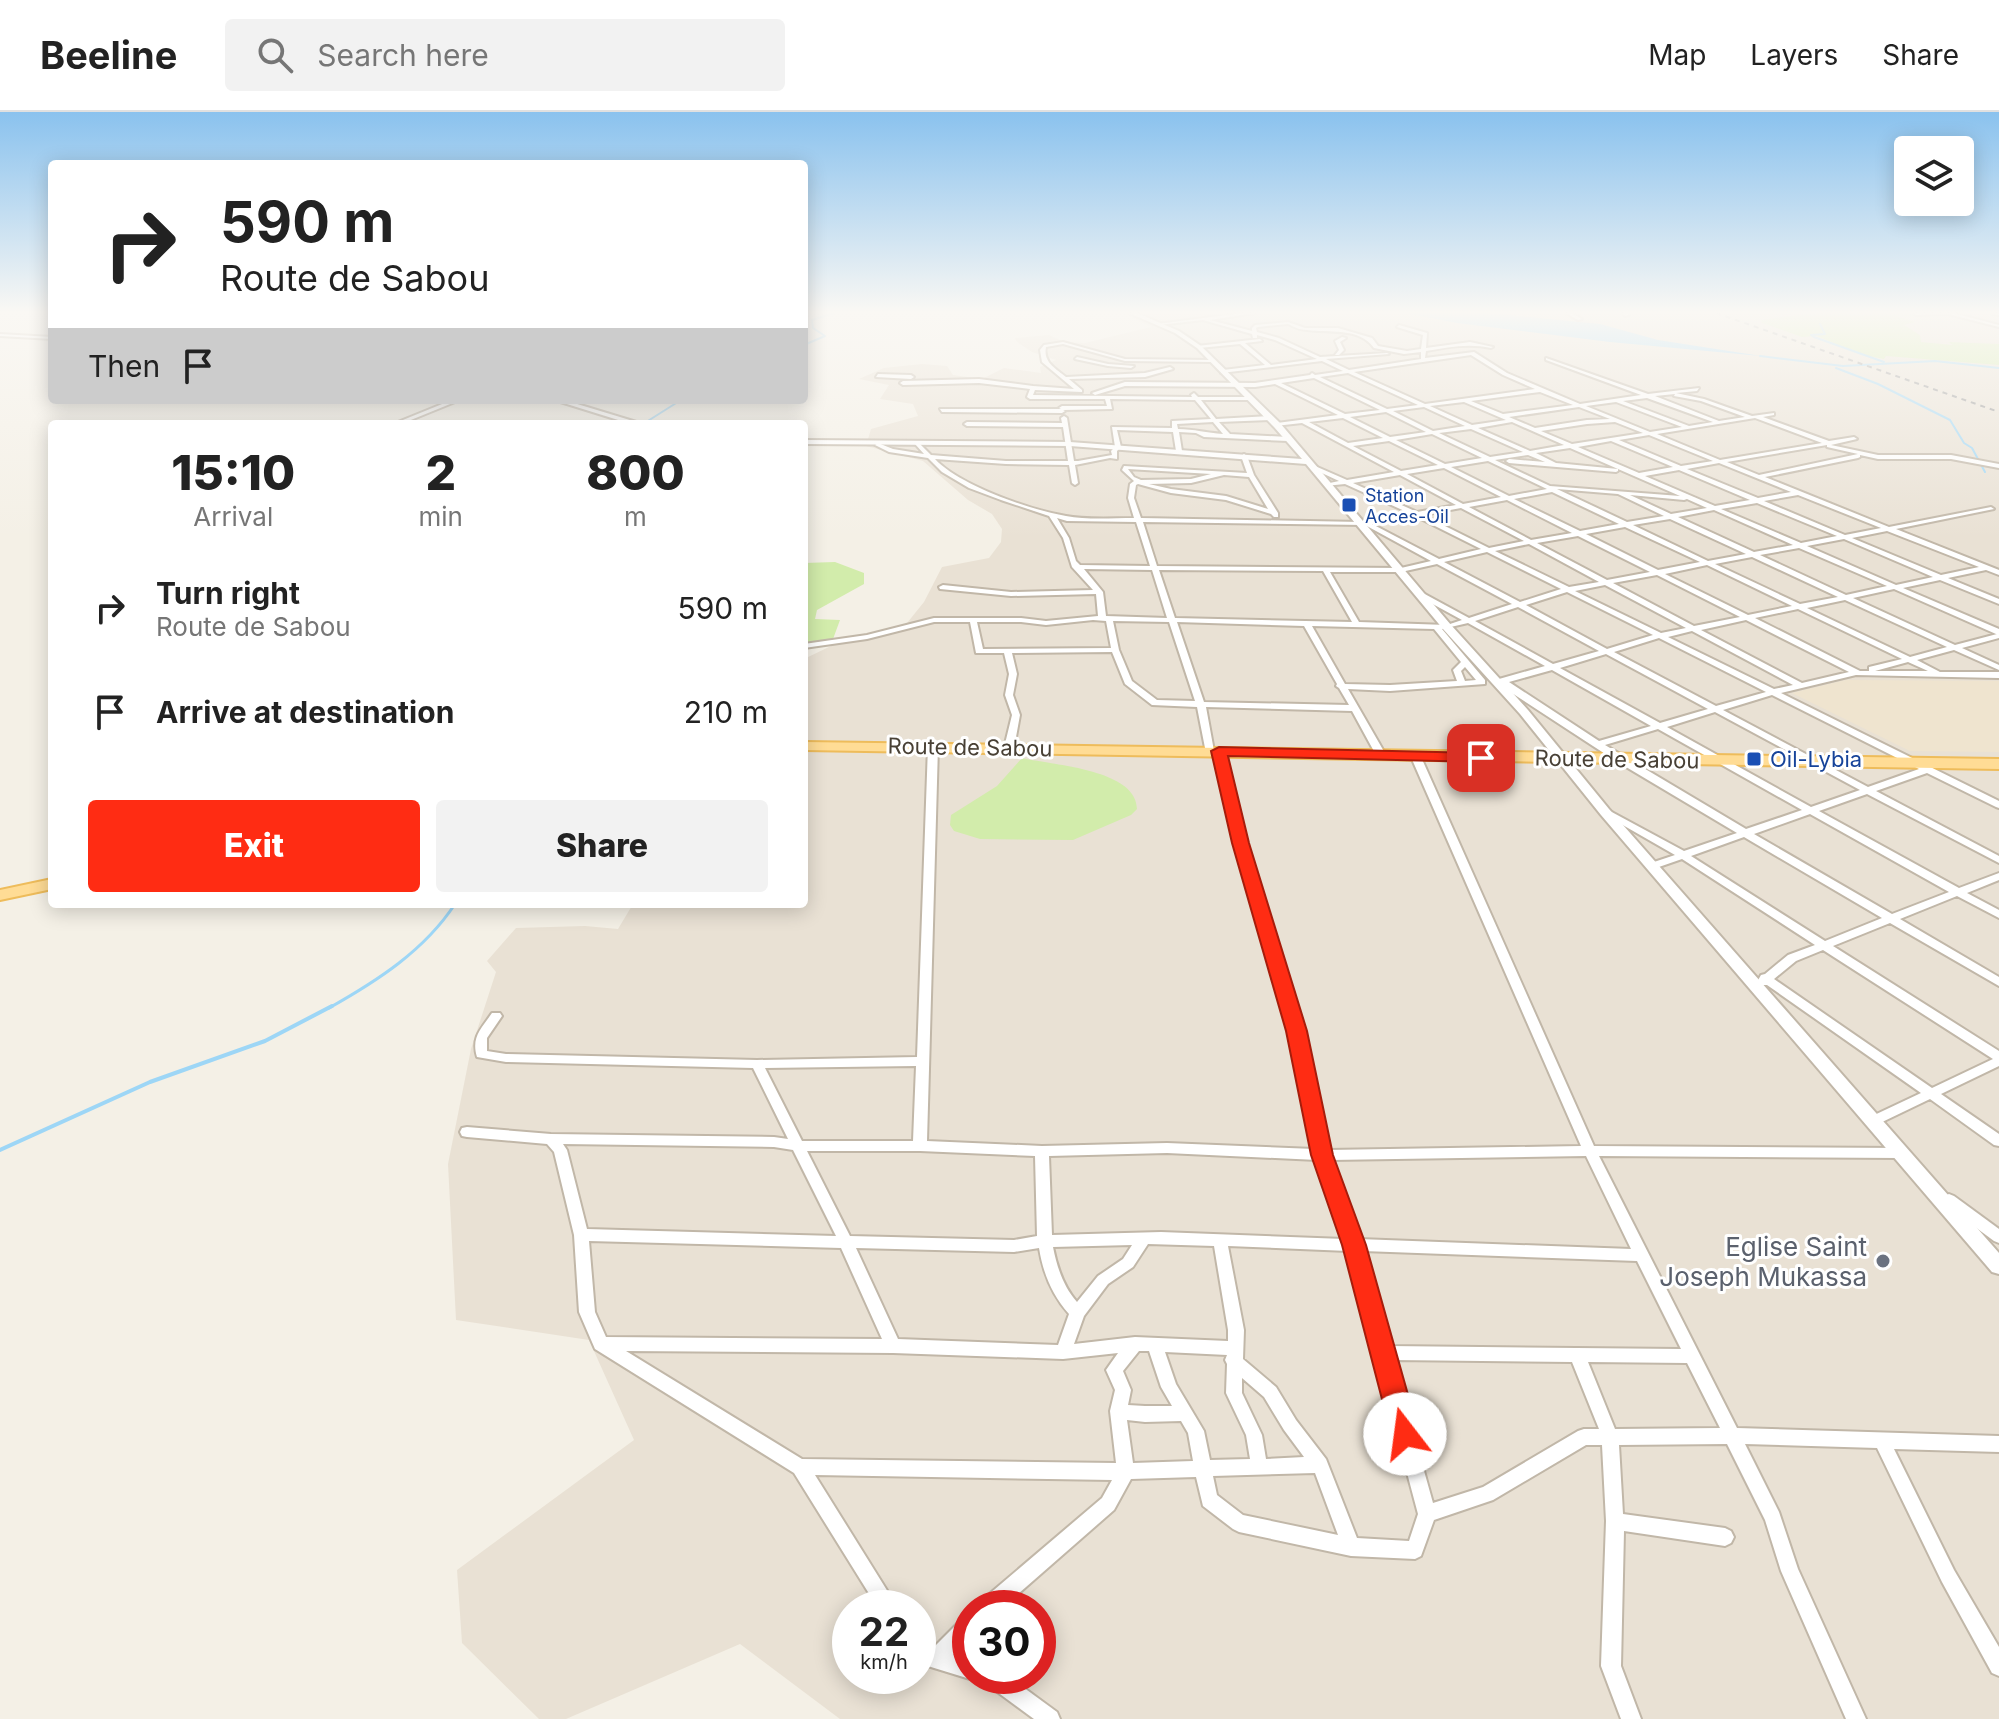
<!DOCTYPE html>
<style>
body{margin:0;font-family:Inter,sans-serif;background:#f2f2f2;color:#222;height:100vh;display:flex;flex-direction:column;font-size:30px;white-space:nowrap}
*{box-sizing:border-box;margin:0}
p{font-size:26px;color:#767676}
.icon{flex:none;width:44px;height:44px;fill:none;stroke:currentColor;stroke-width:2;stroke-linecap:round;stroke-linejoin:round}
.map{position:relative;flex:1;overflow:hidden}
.details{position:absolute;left:48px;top:308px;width:760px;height:488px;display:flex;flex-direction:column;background:#fff;border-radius:8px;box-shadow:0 4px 20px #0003}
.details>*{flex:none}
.hud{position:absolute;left:48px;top:48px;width:760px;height:244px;border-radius:8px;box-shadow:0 4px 20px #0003;background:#fff;color:#222;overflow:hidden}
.fabs{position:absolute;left:1894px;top:24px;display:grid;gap:16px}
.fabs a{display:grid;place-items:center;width:80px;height:80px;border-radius:8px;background:#fff;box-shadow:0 4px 20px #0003;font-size:40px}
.speed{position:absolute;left:832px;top:1478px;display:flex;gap:16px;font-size:40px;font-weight:700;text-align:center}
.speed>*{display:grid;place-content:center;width:104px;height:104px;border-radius:50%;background:#fff;box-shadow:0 4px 20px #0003;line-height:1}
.speed small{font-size:20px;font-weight:400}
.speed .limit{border:12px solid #d22;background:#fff;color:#111}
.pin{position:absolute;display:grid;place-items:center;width:68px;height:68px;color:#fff;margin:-34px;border-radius:16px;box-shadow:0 4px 12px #0006}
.me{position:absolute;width:88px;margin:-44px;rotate:345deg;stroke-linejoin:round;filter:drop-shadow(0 0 6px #0008)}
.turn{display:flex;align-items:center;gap:28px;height:168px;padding:0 40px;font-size:36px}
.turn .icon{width:104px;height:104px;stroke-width:2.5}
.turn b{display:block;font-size:56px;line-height:68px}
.then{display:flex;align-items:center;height:76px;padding:0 40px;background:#0003;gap:16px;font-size:30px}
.eta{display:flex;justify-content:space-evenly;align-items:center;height:136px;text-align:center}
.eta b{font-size:48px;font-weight:800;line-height:56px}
.action{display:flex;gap:16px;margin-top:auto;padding:16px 40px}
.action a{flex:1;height:92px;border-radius:8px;background:#ff2c13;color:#fff;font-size:32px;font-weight:800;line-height:92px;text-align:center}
.action a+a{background:#f2f2f2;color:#222}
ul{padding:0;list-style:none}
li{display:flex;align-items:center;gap:24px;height:104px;padding:0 40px}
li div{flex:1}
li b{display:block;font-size:30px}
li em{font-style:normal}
header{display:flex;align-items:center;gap:48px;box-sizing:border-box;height:112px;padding:0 40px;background:#fff;border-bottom:2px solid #e0e0e0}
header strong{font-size:38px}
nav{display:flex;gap:44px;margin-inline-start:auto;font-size:28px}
.search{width:560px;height:72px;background:#f2f2f2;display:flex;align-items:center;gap:20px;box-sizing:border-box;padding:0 28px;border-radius:8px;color:#767676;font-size:30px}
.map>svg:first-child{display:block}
.residential{fill:#e9e1d4;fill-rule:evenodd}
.education{fill:#efe4cf}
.green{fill:#d2ecab}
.water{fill:#9dd6f6}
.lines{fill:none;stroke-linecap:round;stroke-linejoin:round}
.stream-far2{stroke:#9dd6f6;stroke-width:2}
.stream-far1{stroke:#9dd6f6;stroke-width:3}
.stream{stroke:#9dd6f6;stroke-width:4}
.minor-casing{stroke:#c1b7a8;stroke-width:4}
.tertiary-casing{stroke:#c1b7a8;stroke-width:4}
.primary-casing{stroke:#eebc5b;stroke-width:4}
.minor{fill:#fff;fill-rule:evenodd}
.tertiary{fill:#fff;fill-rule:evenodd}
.primary{fill:#ffdc95;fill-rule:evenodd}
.rail{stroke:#969696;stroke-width:2;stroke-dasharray:5 5;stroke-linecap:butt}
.route{fill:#ff2c13;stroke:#a61d0c;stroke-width:2}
.transit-dot{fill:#1a4fb4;stroke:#fff;stroke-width:3}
.worship-dot{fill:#6b7280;stroke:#fff;stroke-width:3}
.labels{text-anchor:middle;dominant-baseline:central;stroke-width:6;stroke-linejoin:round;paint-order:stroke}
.far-transit-label{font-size:18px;fill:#164399;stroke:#fff;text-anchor:start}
.street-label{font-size:22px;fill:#484035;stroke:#fff}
.transit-label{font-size:22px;fill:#164399;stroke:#fff;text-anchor:start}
.near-worship-label{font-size:26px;fill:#5b616d;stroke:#fff;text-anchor:end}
</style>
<header>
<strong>Beeline</strong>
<div class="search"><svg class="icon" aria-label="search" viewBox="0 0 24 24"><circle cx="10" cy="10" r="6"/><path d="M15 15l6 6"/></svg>Search here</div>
<nav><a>Map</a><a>Layers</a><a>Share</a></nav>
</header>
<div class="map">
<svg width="1999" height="1607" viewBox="0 0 1999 1607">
<rect width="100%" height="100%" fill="#f4f0e6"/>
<!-- residential -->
<path class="residential" d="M1127,201h872v1406h-1159l-100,-75 -174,75h-27l-77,-76 -5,-73 177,-130 -45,-100 -133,-20 -8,-156 23,-115 25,-77 -9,-11 29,-33 69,-2 33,3 15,-25h171v-245l29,-14 70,-17 21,-26 18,-35 47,-9 12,-16 1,-13 -10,-15 -24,-14 -45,-39 -57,-15 5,-17 47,-13 -5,-12 -33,-5 9,-14 -30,-6 25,-11 38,-4 25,2 6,9 29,4 22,-11 37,5 -1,-6 16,-7 -24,-8 -15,-10 -2,-4 34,-3 15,7 21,1 66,-16 -26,-13zM850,1496h68v68h-68zM970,1496h68v68h-68z"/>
<!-- education -->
<polygon class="education" points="1846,568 1999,569 1999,640 1910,639 1792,581"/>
<!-- green -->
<g class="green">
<polygon points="1815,201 1908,201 1915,204 1897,204 1915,210 1904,213 1920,223 1921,230 1953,233 1948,230 1999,232 1999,253 1886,244 1884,247 1859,242 1817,224 1802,225 1762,211 1761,208"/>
<polygon points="835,450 864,461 864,472 817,498 815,507 840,508 833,527 804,532 804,451"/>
<path d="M1022,646c29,7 115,11 115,51l-6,6 -58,25 -93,-1 -26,-8 -4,-6 1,-10 46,-29z"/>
</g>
<!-- water -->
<polygon class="water" points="1405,201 1487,201 1600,212 1658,228 1761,244 1610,230 1457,211"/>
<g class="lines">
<!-- stream-far2 -->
<g class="stream-far2">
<polyline points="1820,212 1825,222 1811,223 1814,225 1884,250"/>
<polyline points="804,233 825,224 813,216 812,208 834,201"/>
<polyline points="1760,244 1843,254 1935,249 1999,256"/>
<polyline points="1836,256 1878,272 1950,308 1964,331 1972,336 1985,360"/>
<polyline points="643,312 681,288"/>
</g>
<!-- stream-far1 -->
<path class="stream-far1" d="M329,896c48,-27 95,-57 126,-104"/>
<!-- stream -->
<polyline class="stream" points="0,1038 150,970 265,929 332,894"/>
<defs>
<g id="minor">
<path d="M1243,201h12l-45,7 42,11v-3l3,-3 33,-3 17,6h33l34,10 6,8 29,5 14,-2 2,-14 -26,-8 2,-2 28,8 -1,15 44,-6 23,5 -2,1c-22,-5 -43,-1 -65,3l-1,7 49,-6 33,21 73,31 61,-9 -95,-35v-2l102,36 51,-6 -2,3 -21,2 28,6 48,17 22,-3v2l-11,2 66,24 25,-4 3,2 -26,6 47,10h73l48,9v4l-48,-9h-73l-18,-4v2l-2,1 -93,19 124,50 102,-20 3,2 -98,20 103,41v5l-13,-5 -38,8 51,21v5l-59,-24 -37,8 96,41v9l-37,10 37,17v5l-45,-20 -37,10 23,12h59v6l-143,-3 -75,18 218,108v7l-3,-1 -69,-34 -51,18 123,65v7l-132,-69 -48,17 140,77 40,-15v7l-32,13 32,17v8l-42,-22 -57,23 99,58v9l-109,-63 -57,23 166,105v15l-58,28 58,40v12l-5,-1 -64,-46 -52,25 -5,2 -5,-2 -2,-3 2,-3 53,-25 -154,-108h-8l-2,-3 4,-7 4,-1 23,-19 27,-10 -133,-86 -26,9h-8l-1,-2 1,-2 27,-9 -75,-43 5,-3 3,1 76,41 53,-18 -121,-72 -118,-77 -1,-2 2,-3 46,-13 -77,-43 -26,6 43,51v4l-95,7 -42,-2 38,66 -5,3 -5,-3 -24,-44 -146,-4 8,44 -2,2h-6l-9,-46 -45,-2 -27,-21 -13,-32 -100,1 5,21 -4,21 7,20 -6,33 -5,3 -5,-3 8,-33 -7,-20 4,-21 -5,-21h-28l-6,-31h-36l-67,17 -63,9v-4l63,-9 67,-17h87l25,3 52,-5 -2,-22 -85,2 -71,-7 -1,-2 4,-2 68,7 82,-2 -21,-23 -9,-29 -14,-22 -48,-16 -32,-12 -27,-16 -14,-14 -39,-6 -14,-7 3,-2 15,6 31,5 -9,-10 3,-2 13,13 75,6h62l-5,-34 -96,-1 -3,-2 3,-2 95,1 -1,-5 3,-2 3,2 7,43h4l34,-6 -1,-4 4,-4 -3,-20 60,1v-7l39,-2 -16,-19 -85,-1 2,10 -49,1 2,1 -3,2 -120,-1 -2,-3h121l-2,-1 3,-2h45l-2,-7h-75l-3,-2 3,-8 -51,-6 -76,2 -3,-2 3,-2 76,-2 54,7 41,3 -32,-27 -2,-12 4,-5 19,-3 62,17 88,1 2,1 -2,1 -88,-1 -62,-17 -17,3c-3,15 9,21 20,30l79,-4 25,-6 3,2 -28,8 -76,2 13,11v2l-47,-2 -2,5 159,2 -1,-2 3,-2 4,4h54l2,3h-53l15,19 54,-3 3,2 -3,2 -51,2 11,12 58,3 3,2 -3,2 -84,-4 -8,-4 -17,-1 3,19 -3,2 -3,-2 -3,-19 -56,-2 4,17 -4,4v8l-7,-1 -35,7 3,18 -3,2 -3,-2 -3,-18 -63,-1 -71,-5c24,26 95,51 131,57 20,4 47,2 68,2l-6,-20 2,-14 4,-3 -12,-11 2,-4 123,7 -6,-17 3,-2 3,2 7,19 24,38v4h-4l-3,-3 -45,-14 -55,-7 -33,-9 -2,1 -2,13 7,20 220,4 48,-9 -64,-29 -20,2v-2l14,-3 -28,-13v-2h4l32,14 47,-8 -92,-49 -27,3 2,-3 61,-8 -63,-31 -20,3 -130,-1 -30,9 -3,-2 33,-11 130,1 55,-8 2,-2 3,2 28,-4 -21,-10 -101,12 2,-3 42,-5 -25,-21 -41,4 -2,-2 63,-7 2,2 -17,2 26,22 46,-6 -42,-19 -18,-5v3h-4l-1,-4 -49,-14 -44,5 -2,-1zM1288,212c6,3 12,6 19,6 22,3 52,-3 67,18l30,6 17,-2v7l-72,11 -23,-11 63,-5 -2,-1 -67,4 -41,-19 -22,-6 -1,-4 2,-1zM1471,243l32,20 32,14 -110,15 -71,-32zM1348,261l70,32 -31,4 -67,-32zM1314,266l66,32 -35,4 -64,-31zM1540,280l33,13 -70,9 -32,-13zM1675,282l-1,2 27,5 44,16 -26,4 -64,-25zM1647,286l66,24 -24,4 -66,-25zM1464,290l42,18 -34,5 -42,-19zM1616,290l66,25 -32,5 -64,-26zM1424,295l41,19 -32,5 -40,-20zM1579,295l31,12 -23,1 -52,8 -26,-11zM1386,300l40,20 -36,5 -40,-20zM1343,306l40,20 -35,5 -39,-21zM1755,306l67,25 -102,17 -63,-26zM1213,310l10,12c-16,-1 -29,-5 -45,-5l-1,-5zM1512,310l52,23 -34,6 -52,-23zM1615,310l28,11 -71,11 -31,-13 46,-7zM1471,317l52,23 -33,5 -51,-24zM1432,322l50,24 -37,6 -49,-24zM1649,323l64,26 -32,5 -62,-26zM1389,329l49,24 -37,6 -48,-25zM1611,329l62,26 -34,6 -61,-26zM1827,333v2l31,7 -99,21 -32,-13zM1570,336l48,21 -62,-6 -20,-10zM1528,343l17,7 -36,-3 -3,2 3,2 107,9 2,-1v-2l62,27 -130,-10 -55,-26zM1488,349l59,28 -38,7 -58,-29zM1719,351l72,29 -33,6 -71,-29zM1444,356l57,29 -38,7 -56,-30zM1128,357l83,5 -20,5 -50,1 -7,-3zM1679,358l71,30 -35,6 -70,-30zM1224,363l25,2 19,32 -42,-13 -55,-7 -22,-5 42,-1zM1400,363l56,30 -39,7 -64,-29zM1557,377l61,5 46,22 -37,6zM1552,380l67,32 -39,7 -66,-32zM1630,383l54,5 3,-1 20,9 -36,6zM1798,383l83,33 -36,7 -81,-34zM1507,388l65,33 -41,7 -62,-33zM1757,391l80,33 -36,7 -80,-34zM1461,396l63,33 -35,7 -66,-33zM1714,398l79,35 -39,7 -76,-35zM1415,404l66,33 -42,10 -67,-35zM1057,406l10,3 69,1 14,44 -70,-1 -4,-4 -7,-23zM1670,407l76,35 -38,7 -75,-36zM1143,410l222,3 66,36 -30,7 -244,-2zM1625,415l75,35 -42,8 -72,-36zM1887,419l92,36 -38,8 -89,-37zM1578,424l72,36 -43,8 -70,-37zM1844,427l89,38 -37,8 -89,-39zM1529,432l70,38 -30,5 -74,-36zM1799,436l88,38 -41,9 -86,-40zM1487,440l74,37 -41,13 -76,-40zM1752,445l86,40 -38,7 -85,-40zM1437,452l75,40 -43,14 -48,-26h-3v4l44,24 -15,5 -88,-3 -29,-50h71zM1707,453l85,41 -44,9 -83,-41zM1084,457l68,1 15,48 -61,-2 -3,-24zM1159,458l164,1 29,51 -177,-4zM1657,463l83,42 -46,9 -81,-43zM1605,473l81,43 -25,5 -86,-42zM1894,477l102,45h1l-42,11 -102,-47zM1567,480l86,43 -46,14 -81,-44zM1845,488l102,47 -37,10 -103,-49zM1518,495l81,44 -46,13 -78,-43zM1798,497l104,50 -33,8v4h-9l-105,-53zM1093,508l13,1 5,27 -128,1 -6,-27h44l25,3zM1746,508l103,52 -47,11 -101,-53zM1113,509l56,1 26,79 -38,-1 -25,-19 -13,-31zM1177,510l127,4 33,58 -1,2 3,2 10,17 -145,-3zM1312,514l122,3 27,33 -8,8 4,11 -67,4 -45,-1zM1692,519l101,54 -19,4 -106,-52zM1659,526l107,54 -50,14 -102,-54zM1606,542l102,55 -48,14 -100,-55zM1908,550l20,9h-53zM1465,555l11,13 -11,1 -4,-10zM1552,558l99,56 -52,15 -90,-59zM1772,583l147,74 -51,18 -145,-77zM1715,600l145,78 -49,17 -144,-80zM1658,617l144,81 -56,19 -141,-84zM1810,702l139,78 -57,22 -138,-80zM1744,725l138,81 -57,23 -134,-85zM1823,838l170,109 -61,29 -158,-109 22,-18z"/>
<polygon points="1566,201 1571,201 1582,207 1578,208"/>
<polygon points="1623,201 1627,201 1629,203 1625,204"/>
<polygon points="1915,201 1953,201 1999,213 1999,215 1948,202 1916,203 1914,202"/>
<polygon points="1992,201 1999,201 1999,203 1992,202"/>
<polygon points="0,222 52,225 52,227 0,224"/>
<polygon points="1342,225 1346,226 1340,230 1344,238 1339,243 1335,243 1339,238 1335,229"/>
<polygon points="1077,245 1108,252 1134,254 1131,256 1108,254 1075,247"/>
<polygon points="878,262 911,263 914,265 911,267 876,265"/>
<polygon points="452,288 460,288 401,312 393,312"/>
<path d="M933,631l5,3 -11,395 115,5 125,-3 147,6 -24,-118 -55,-188 -21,-92 5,-3 5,3 21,92 57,188 26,119 253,-4 -170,-389 5,-3 5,3 173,389 307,2 5,1 2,4 -2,4 -5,1 -302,-2 138,272 262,8v16l-105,-3 60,121 45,77v29l-7,-3 -50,-91 -65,-134 -132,-4 34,68 19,57 68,150h-20l-65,-148 -16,-51 -38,-76 -108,1 4,69 102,14 6,3 3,6 -3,6 -6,3 -101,-15 -3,135 20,53h-20l-20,-53 5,-145 -4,-76h-16l-93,55 -59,20 -13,36 -6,3 -64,-3 -112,-24 -6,-3 -30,-23 -7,-29 -65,2 -17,31 -112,98h-23l2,-7 121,-103 10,-18 -297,-5 83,133h-20l-84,-135 -199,-124 -16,-37 -5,-77 -20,-83 -7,-8 -80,-7 -5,-1 -2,-4 2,-4 5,-1 84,7 223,3 14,2 -35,-71 -247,-6 -29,-5c-6,-20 4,-28 15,-44h8l2,3 -15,22v13l19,3 251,6 160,-3 11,-311zM916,954l-3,75h-111l-37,-73zM563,1032l211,3 19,3 43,86 -249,-7 -20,-79zM807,1039h113l115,5 2,80 -23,4 -164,-4zM1167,1041l150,7 27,79 -183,-7 -109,3 -3,-79zM1586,1044l45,93 -272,-10 -28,-79zM589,1129l252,7 41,91 -276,-2 -11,-25zM1148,1132l66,2 14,84v11l-93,-4 -61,7 10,-28 24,-32 25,-17zM1132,1133l-9,14 -25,17 -21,26c-14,-16 -20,-35 -24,-55zM1228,1134l120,5 70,263 -9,27 -52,-3 -31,-79 -30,-39 -20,-33 -33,-28 1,-29zM856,1136l158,4 25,-4c4,25 13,47 30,66l-11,31 -160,-6zM1363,1139l274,10 44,88 -292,-3zM626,1239l267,2 170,6 55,-6 -12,17 9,20 -5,21 6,52 -314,-4zM1139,1239h10l12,36 11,19h-27l-17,-1 3,-15 -8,-19zM1165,1240l62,3 -2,5 2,4 -1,29 20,42 4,24 -40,1 -6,-29 -28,-47zM1393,1248l179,2 27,67h-15l-6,2 -95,56 -50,16zM1588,1250l99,1 33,65 -105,1zM1242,1266l22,19 20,33 20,27 -38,2 -4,-24 -20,-42zM1127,1308l18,2 36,-1 7,12 5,28 -60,2zM1315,1361l23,62 -95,-20 -26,-20 -4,-19z"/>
<polygon points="1949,1082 1954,1084 1999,1117 1999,1131 1994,1129 1944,1092 1942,1088 1944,1084"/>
<polygon points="970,1504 970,1526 953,1543 970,1547 970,1564 976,1564 970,1567 918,1551 918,1529 932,1537 963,1506"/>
<polygon points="982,1564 1008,1564 1057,1600 1060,1607 1034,1607 985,1571"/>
</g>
<g id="tertiary">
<polygon points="1129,201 1137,201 1179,219 1201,234 1280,311 1451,513 1528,598 1609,697 1999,1141 1999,1162 1992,1160 1601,703 1520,602 1443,517 1306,352 1070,334 804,332 804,328 1070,330 1302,347 1274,315 1197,236 1175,221"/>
<polygon points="554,288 564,288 643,312 631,312"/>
</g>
<g id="primary">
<polygon points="804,630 1999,647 1999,657 804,638"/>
<polygon points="52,767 52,777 0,788 0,778"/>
</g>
</defs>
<!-- minor casing -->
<use href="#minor" class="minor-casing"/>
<!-- tertiary casing -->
<use href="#tertiary" class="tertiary-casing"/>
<!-- primary casing -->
<use href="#primary" class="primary-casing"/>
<!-- minor -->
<use href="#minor" class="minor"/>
<!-- tertiary -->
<use href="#tertiary" class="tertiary"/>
<!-- primary -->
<use href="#primary" class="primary"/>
<!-- rail -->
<polyline class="rail" points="1716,201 1999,300"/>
</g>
<!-- sky -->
<linearGradient id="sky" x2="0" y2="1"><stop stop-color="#8ac2ee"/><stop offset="0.47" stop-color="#faf8f4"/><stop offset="1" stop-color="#faf8f4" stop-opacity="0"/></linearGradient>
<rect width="1999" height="426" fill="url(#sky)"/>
<!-- route -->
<polygon class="route" points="1219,635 1481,641 1488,646 1481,650 1228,644 1249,731 1307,919 1333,1043 1366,1133 1419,1322 1415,1331 1405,1334 1395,1331 1391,1322 1342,1133 1311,1043 1286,919 1232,731 1211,639"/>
<!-- markers -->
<g class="transit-dot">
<rect x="1341" y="385" width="16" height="16" rx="4"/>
<rect x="1746" y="639" width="16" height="16" rx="4"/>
</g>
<circle class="worship-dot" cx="1883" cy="1149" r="8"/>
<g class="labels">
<!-- far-transit labels -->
<g class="far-transit-label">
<text x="1365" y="383">Station<tspan x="1365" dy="21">Acces-Oil</tspan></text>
</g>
<!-- street labels -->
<g class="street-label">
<text transform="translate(970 635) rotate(1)">Route de Sabou</text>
<text transform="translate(1617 647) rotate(1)">Route de Sabou</text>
</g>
<!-- transit labels -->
<g class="transit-label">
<text x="1770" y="647">Oil-Lybia</text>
</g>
<!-- near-worship labels -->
<g class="near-worship-label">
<text x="1867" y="1134">Eglise Saint<tspan x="1867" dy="30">Joseph Mukassa</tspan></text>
</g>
</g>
</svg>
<div class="fabs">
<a><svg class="icon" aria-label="layers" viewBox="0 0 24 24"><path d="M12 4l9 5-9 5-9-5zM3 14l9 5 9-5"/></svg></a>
</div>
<div class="speed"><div>22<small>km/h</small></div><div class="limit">30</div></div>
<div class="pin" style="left:1481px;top:646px;background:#d93025"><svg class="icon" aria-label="arrive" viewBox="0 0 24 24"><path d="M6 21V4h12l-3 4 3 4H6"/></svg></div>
<svg class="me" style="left:1405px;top:1322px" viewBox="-20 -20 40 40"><circle r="19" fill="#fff"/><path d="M0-13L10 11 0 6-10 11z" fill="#ff2c13"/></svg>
<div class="hud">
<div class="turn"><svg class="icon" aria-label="right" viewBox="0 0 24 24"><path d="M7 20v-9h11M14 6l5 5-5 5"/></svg><div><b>590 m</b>Route de Sabou</div></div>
<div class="then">Then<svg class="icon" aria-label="arrive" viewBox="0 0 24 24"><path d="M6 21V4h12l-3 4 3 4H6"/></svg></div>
</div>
<section class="details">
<div class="eta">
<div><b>15:10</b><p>Arrival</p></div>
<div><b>2</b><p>min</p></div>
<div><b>800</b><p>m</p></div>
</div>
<ul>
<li><svg class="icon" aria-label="right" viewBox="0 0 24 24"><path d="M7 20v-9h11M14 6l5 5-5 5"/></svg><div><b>Turn right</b><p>Route de Sabou</p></div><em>590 m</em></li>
<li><svg class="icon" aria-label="arrive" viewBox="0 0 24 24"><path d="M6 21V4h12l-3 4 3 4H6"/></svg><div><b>Arrive at destination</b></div><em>210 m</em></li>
</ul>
<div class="action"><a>Exit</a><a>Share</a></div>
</section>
</div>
